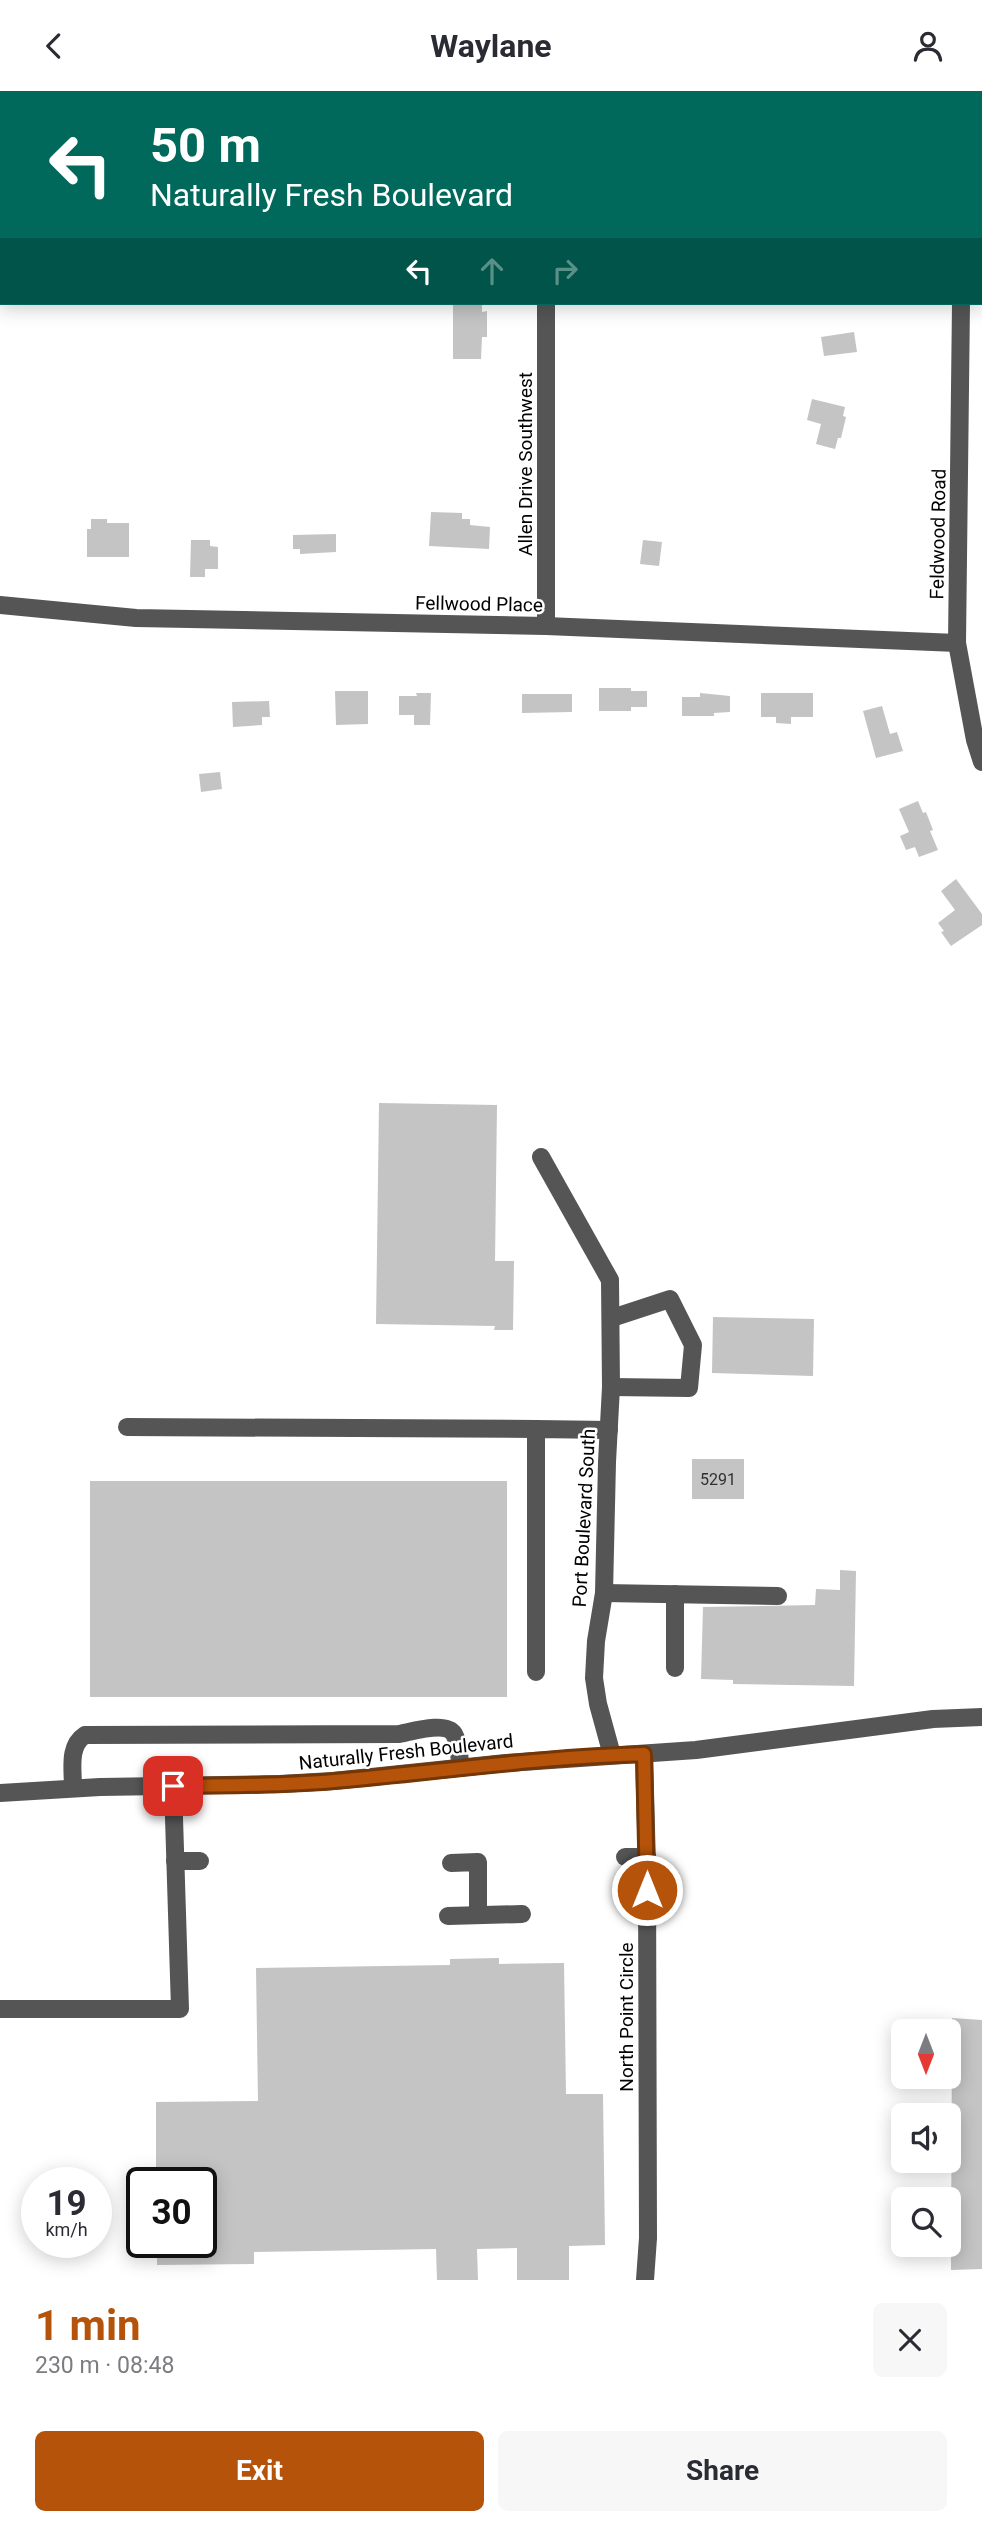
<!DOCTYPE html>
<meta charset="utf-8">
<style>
body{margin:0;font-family:Roboto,sans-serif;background:#f7f7f7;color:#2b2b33;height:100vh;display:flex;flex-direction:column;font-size:26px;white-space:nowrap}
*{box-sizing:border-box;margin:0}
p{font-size:23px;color:#7c7c81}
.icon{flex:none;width:38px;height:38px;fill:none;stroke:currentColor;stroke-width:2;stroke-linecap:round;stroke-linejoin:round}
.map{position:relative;height:2189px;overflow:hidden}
.details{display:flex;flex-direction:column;background:#fff;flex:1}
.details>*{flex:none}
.guide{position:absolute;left:0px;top:0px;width:984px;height:214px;box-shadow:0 4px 18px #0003;background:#00695c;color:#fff;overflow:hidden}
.needle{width:46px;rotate:180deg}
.tools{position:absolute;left:891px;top:1928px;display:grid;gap:14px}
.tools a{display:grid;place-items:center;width:70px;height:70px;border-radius:10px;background:#fff;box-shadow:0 4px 18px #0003;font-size:35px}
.speed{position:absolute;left:21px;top:2076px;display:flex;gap:14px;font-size:35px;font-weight:700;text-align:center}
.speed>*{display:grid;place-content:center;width:91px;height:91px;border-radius:50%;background:#fff;box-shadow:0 4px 18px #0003;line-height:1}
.speed small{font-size:18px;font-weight:400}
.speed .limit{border:4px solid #111;border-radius:10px;background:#fff;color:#111}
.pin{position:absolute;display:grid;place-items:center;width:60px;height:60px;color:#fff;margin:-30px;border-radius:14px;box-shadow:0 4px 10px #0006}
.me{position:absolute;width:77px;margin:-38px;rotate:0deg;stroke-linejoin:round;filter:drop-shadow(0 0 5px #0008)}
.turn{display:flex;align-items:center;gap:24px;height:147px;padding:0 35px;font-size:32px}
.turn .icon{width:91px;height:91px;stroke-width:2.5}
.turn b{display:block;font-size:49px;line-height:60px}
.lanes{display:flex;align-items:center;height:66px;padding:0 35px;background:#0003;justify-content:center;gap:35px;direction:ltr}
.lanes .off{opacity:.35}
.round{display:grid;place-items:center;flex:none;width:74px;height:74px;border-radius:10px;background:#f7f7f7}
.head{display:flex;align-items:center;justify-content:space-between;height:119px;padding:0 35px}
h1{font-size:42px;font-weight:700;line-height:52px;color:#b45309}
.primary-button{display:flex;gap:14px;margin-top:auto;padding:14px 35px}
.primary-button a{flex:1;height:80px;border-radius:10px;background:#b45309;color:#fff;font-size:28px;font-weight:700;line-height:80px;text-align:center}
.primary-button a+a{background:#f7f7f7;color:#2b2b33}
header{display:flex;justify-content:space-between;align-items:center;height:91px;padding:0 35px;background:#fff;font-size:32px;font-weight:700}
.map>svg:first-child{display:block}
.building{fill:#c4c4c4}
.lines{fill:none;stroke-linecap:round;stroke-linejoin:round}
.minor{stroke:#555;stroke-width:18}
.route-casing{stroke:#753606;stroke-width:18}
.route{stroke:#b45309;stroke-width:12}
.labels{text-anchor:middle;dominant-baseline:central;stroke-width:5;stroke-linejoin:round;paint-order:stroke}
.number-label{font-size:16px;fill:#313131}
.street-label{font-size:19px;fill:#000;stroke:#fff}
</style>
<header><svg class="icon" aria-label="back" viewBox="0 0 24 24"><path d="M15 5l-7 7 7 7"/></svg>Waylane<svg class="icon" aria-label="person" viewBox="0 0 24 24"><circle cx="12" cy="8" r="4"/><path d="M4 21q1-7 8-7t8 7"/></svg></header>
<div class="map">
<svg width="982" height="2189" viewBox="0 0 982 2189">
<rect width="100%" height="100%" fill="#fff"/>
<!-- building -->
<g class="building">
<polygon points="453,212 482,212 482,221 487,220 487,246 482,246 481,268 453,268"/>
<polygon points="854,241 857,261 824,265 821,246"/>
<polygon points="812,308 845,316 843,325 846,326 841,347 838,347 835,358 816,353 821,333 807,329"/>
<polygon points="431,421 462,422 462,428 470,428 470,434 490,436 489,458 429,455"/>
<polygon points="91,428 107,428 107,432 129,432 129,466 87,466 87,438 91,438"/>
<polygon points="336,443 336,461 300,463 300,458 293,458 293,444"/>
<polygon points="191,449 210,449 210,455 218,456 218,478 205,478 205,486 190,486"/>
<polygon points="643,449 662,451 659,475 640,473"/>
<polygon points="599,597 631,597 631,600 647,600 647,616 631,616 631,620 599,620"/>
<polygon points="335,600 368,600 368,633 336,634"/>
<polygon points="416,602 431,602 430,634 414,634 414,624 399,624 399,605 417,605"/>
<polygon points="700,602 730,605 730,621 714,622 714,625 682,625 682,606 700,606"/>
<polygon points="761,602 813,602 813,626 791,626 791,633 776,632 776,626 761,626"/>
<polygon points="522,603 572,603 572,621 522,622"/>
<polygon points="269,610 270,626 262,626 262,634 233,636 232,611"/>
<polygon points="882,615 890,643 897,641 903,660 876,667 863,620"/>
<polygon points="220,681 222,698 201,701 199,683"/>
<polygon points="918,710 923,722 926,721 933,739 930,740 938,759 919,766 915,756 906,759 900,745 909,741 899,718"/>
<polygon points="956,788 982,823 982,834 951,855 941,841 944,840 938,832 955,819 941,800"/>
<polygon points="379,1012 497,1014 495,1170 514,1170 513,1239 494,1239 495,1235 376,1233"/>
<polygon points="713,1226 814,1228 813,1285 712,1282"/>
<rect x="692" y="1368" width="52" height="40"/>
<rect x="90" y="1390" width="417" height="216"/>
<polygon points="840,1479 856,1480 854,1595 733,1593 733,1589 701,1588 703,1516 815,1514 816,1498 840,1499"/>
<polygon points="499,1867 499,1873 564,1872 566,2003 603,2003 605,2154 569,2155 569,2189 517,2189 517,2157 477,2158 478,2189 437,2189 436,2158 254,2161 254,2173 157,2174 157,2151 201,2151 201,2091 156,2091 156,2011 258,2010 256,1877 450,1874 450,1868"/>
<polygon points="952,1927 982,1929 982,2178 951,2179"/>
</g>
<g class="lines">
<!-- minor -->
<g class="minor">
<polyline points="964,2 964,0"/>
<polyline points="546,212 546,535"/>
<polyline points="961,212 957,552 975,649 982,671"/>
<polyline points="0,514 136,527 546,535 957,552"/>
<polyline points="541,1066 610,1189 611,1296 607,1371 604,1502 596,1550 594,1587 598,1613 612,1664"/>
<polyline points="611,1296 689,1297 693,1254 670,1208 612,1227"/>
<polyline points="127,1336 536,1338"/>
<polyline points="604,1502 778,1505"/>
<polyline points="675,1577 675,1503"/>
<polyline points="536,1581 536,1338 609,1339"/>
<polyline points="644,1663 647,1775 648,2147 645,2189"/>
<path d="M73,1697c0,-19 -5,-42 12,-53l314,-1c12,-2 47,-13 55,0 5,8 5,24 7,34"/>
<polyline points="0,1702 100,1696 280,1693 333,1690 506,1672 696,1659 933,1628 982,1626"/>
<polyline points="625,1766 647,1766"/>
<polyline points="175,1770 200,1770"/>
<polyline points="451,1772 478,1771 478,1824"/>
<polyline points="448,1825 522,1823"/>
<polyline points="0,1918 180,1918 173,1695"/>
</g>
</g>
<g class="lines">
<defs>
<path id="route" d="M173,1695c54,-1 108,0 161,-5 103,-9 206,-24 310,-27l3,136"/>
</defs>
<!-- route casing -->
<use href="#route" class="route-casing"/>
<!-- route -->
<use href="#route" class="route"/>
</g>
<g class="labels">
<!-- number labels -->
<g class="number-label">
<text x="718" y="1388">5291</text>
</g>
<!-- street labels -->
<g class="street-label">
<text transform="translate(525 373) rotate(-90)">Allen Drive Southwest</text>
<text transform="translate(938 443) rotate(-89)">Feldwood Road</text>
<text transform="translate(479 513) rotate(1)">Fellwood Place</text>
<text transform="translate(584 1427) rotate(-87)">Port Boulevard South</text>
<text transform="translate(406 1661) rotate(-6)">Naturally Fresh Boulevard</text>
<text transform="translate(626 1926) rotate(-90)">North Point Circle</text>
</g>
</g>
</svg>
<div class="tools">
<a><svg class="needle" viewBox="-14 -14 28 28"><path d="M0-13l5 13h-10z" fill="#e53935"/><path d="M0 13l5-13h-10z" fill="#7c7c81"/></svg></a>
<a><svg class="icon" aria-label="sound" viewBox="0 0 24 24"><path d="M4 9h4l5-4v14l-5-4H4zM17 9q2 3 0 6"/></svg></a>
<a><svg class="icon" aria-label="search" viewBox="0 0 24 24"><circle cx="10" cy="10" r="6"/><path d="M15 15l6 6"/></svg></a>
</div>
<div class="speed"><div>19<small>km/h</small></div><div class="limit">30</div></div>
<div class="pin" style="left:173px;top:1695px;background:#d93025"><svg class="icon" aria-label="arrive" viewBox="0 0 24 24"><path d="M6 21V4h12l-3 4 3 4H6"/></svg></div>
<svg class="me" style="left:647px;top:1799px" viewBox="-20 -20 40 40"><circle r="17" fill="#b45309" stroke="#fff" stroke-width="3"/><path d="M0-11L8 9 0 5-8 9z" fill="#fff"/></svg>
<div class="guide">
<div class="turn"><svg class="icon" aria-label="left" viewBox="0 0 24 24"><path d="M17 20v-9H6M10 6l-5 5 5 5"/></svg><div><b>50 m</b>Naturally Fresh Boulevard</div></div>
<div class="lanes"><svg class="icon" aria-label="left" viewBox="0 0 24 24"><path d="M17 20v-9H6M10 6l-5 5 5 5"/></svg><svg class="icon off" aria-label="ahead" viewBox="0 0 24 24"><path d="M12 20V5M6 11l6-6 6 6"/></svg><svg class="icon off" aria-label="right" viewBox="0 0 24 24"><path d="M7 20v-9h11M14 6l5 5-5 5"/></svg></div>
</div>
</div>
<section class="details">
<div class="head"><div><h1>1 min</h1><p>230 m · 08:48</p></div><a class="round"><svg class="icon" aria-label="close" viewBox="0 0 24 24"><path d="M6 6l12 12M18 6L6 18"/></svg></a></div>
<div class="primary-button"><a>Exit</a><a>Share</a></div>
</section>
